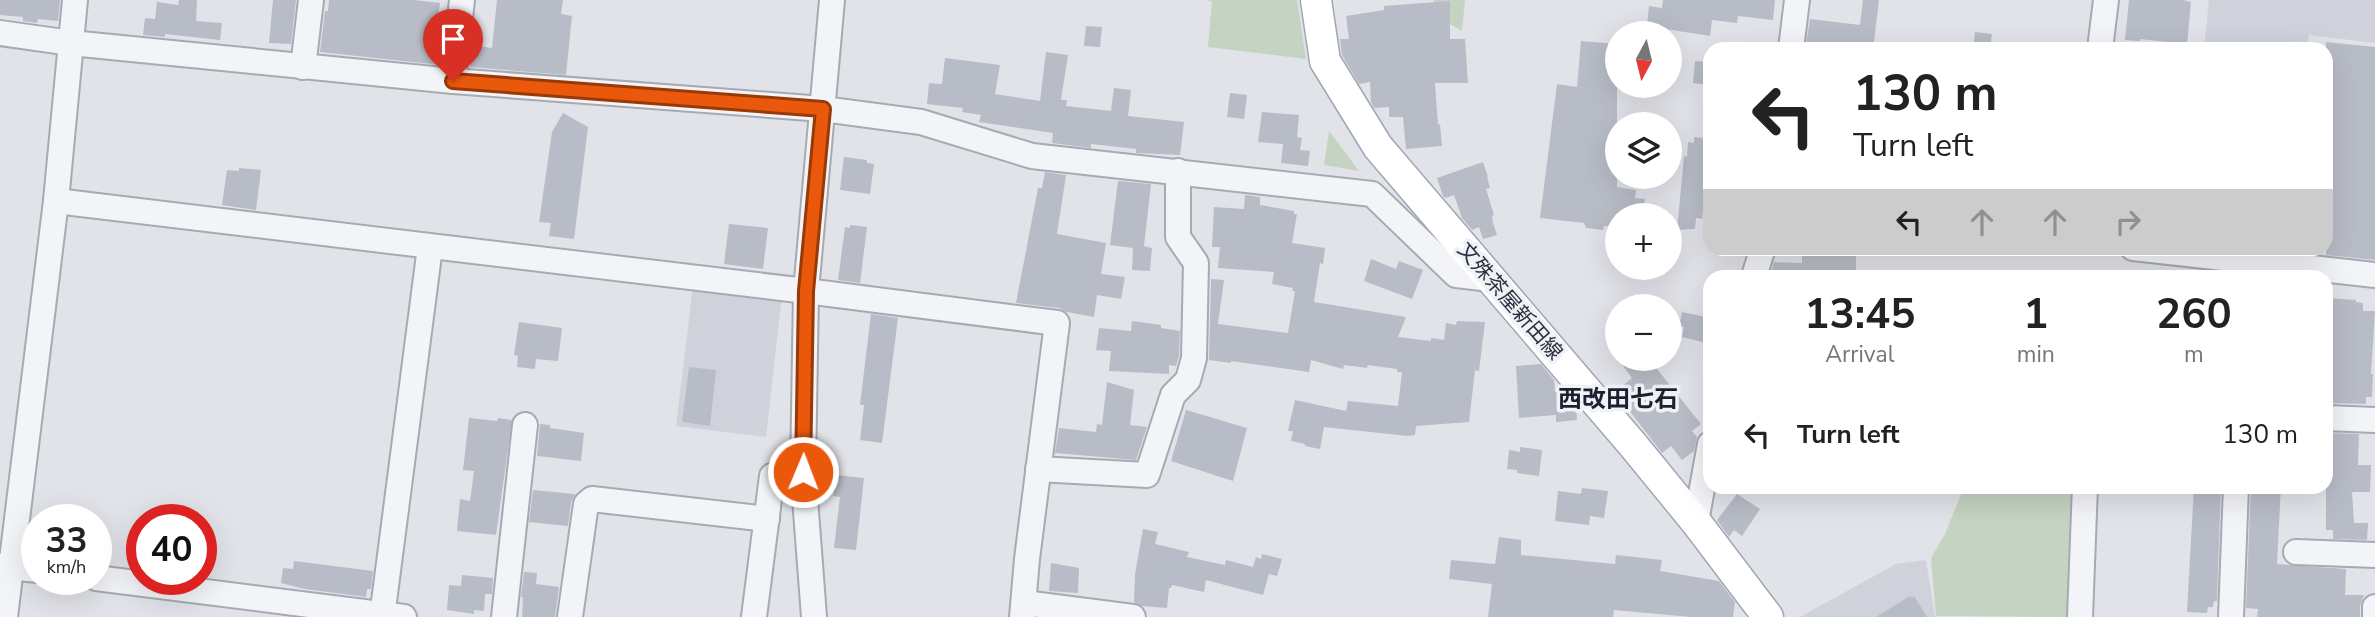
<!DOCTYPE html>
<meta charset="utf-8">
<style>
body{margin:0;font-family:"Nunito Sans","Noto Sans JP",sans-serif;background:#f2f2f2;color:#222;height:100vh;display:flex;flex-direction:column;font-size:26px;white-space:nowrap}
*{box-sizing:border-box;margin:0}
p{font-size:23px;color:#767676}
.icon{flex:none;width:38px;height:38px;fill:none;stroke:currentColor;stroke-width:2;stroke-linecap:round;stroke-linejoin:round}
.map{position:relative;flex:1;overflow:hidden}
.sheet{position:absolute;left:1703px;top:270px;width:630px;height:224px;display:flex;flex-direction:column;background:#fff;border-radius:21px;box-shadow:0 7px 28px #0002}
.sheet>*{flex:none}
.top-card{position:absolute;left:1703px;top:42px;width:630px;height:214px;border-radius:21px;box-shadow:0 7px 28px #0002;background:#fff;color:#222;overflow:hidden}
.needle{width:46px;rotate:187deg}
.tools{position:absolute;left:1605px;top:21px;display:grid;gap:14px}
.tools a{display:grid;place-items:center;width:77px;height:77px;border-radius:50%;background:#fff;box-shadow:0 7px 28px #0002;font-size:35px}
.speed{position:absolute;left:21px;top:504px;display:flex;gap:14px;font-size:35px;font-weight:700;text-align:center}
.speed>*{display:grid;place-content:center;width:91px;height:91px;border-radius:50%;background:#fff;box-shadow:0 7px 28px #0002;line-height:1}
.speed small{font-size:18px;font-weight:400}
.speed .limit{border:10px solid #d22;background:#fff;color:#111}
.pin{position:absolute;display:grid;place-items:center;width:60px;height:60px;color:#fff;margin:-72px -30px;border-radius:50% 50% 50% 0;rotate:-45deg;box-shadow:0 0 7px #0007}
.pin .icon{rotate:45deg}
.me{position:absolute;width:77px;margin:-38px;rotate:1deg;stroke-linejoin:round;filter:drop-shadow(0 0 5px #0008)}
.turn{display:flex;align-items:center;gap:24px;height:147px;padding:0 35px;font-size:32px}
.turn .icon{width:91px;height:91px;stroke-width:2.5}
.turn b{display:block;font-size:49px;line-height:60px}
.lanes{display:flex;align-items:center;height:66px;padding:0 35px;background:#0003;justify-content:center;gap:35px;direction:ltr}
.lanes .off{opacity:.35}
.eta{display:flex;justify-content:space-evenly;align-items:center;height:119px;text-align:center}
.eta b{font-size:42px;font-weight:700;line-height:49px}
ul{padding:0;list-style:none}
li{display:flex;align-items:center;gap:21px;height:91px;padding:0 35px}
li div{flex:1}
li b{display:block;font-size:26px}
li em{font-style:normal}
.map>svg:first-child{display:block}
.built{fill:#cfd2db}
.green{fill:#c5d3c2}
.building{fill:#b8bcc6}
.lines{fill:none;stroke-linecap:round;stroke-linejoin:round}
.minor-casing{stroke:#a6aab3;stroke-width:28}
.major-casing{stroke:#a0a7b4;stroke-width:33}
.minor{stroke:#f3f4f7;stroke-width:24}
.major{stroke:#fff;stroke-width:30}
.route-casing{stroke:#983908;stroke-width:18}
.route{stroke:#ea580c;stroke-width:12}
.labels{text-anchor:middle;dominant-baseline:central;stroke-width:7;stroke-linejoin:round;paint-order:stroke}
.street-label{font-size:21px;fill:#2a3040;stroke:#f0f2f6}
.quarter-label{font-size:24px;font-weight:bold;fill:#1c2131;stroke:#f0f2f6}
</style>
<div class="map">
<svg width="2375" height="617" viewBox="0 0 2375 617">
<rect width="100%" height="100%" fill="#e1e3e9"/>
<!-- built -->
<g class="built">
<polygon points="2209,0 2375,0 2375,43 2309,35 2307,49 2204,49"/>
<polygon points="693,286 782,296 766,437 676,426"/>
<polygon points="1926,560 1935,617 1800,617 1896,564"/>
</g>
<!-- green -->
<g class="green">
<polygon points="1204,0 1297,0 1306,59 1208,47 1212,1"/>
<polygon points="1433,0 1465,0 1462,31 1441,19"/>
<polygon points="1329,131 1359,171 1324,165"/>
<polygon points="1964,487 2079,487 2074,617 1936,616 1931,558 1945,534"/>
</g>
<!-- building -->
<g class="building">
<polygon points="0,0 60,0 58,21 38,19 37,23 23,21 23,17 0,15"/>
<polygon points="179,0 197,0 196,21 222,23 220,40 165,34 165,37 143,35 145,18 155,19 157,2 178,5"/>
<polygon points="273,0 296,0 291,44 269,43"/>
<polygon points="329,0 414,0 440,3 438,18 445,19 440,65 320,52 325,11 328,11"/>
<polygon points="497,0 563,0 561,14 572,16 566,75 470,67 472,45 492,48"/>
<polygon points="1663,0 1775,0 1773,20 1738,16 1737,23 1712,20 1710,36 1647,26 1649,6 1662,8"/>
<polygon points="1863,0 1879,0 1873,49 1841,49 1806,45 1810,19 1860,25"/>
<polygon points="2129,0 2183,0 2191,2 2187,44 2140,39 2140,41 2125,40"/>
<polygon points="1450,1 1450,39 1465,39 1468,83 1435,83 1438,125 1440,124 1442,146 1406,149 1403,117 1389,117 1389,107 1374,108 1371,102 1370,82 1359,84 1342,55 1340,39 1349,39 1346,16 1384,10 1384,6"/>
<polygon points="1086,26 1102,27 1100,47 1084,46"/>
<polygon points="1975,32 1992,34 1990,49 1973,49"/>
<polygon points="1581,41 1617,44 1617,187 1636,190 1635,198 1645,199 1643,215 1617,215 1617,227 1604,226 1603,230 1586,228 1584,223 1540,218 1557,84 1577,87"/>
<polygon points="2326,42 2375,47 2375,260 2326,255"/>
<polygon points="1046,52 1068,55 1061,100 1067,100 1066,106 1111,111 1114,88 1131,90 1128,116 1184,122 1180,155 1136,153 1136,149 1091,144 1091,148 1052,143 1053,133 979,122 981,115 962,112 963,108 927,104 929,83 942,84 945,58 1000,65 995,94 1040,101"/>
<polygon points="1695,61 1710,62 1710,85 1693,83"/>
<polygon points="1230,93 1247,95 1244,119 1227,117"/>
<polygon points="1262,112 1299,115 1297,137 1302,138 1300,150 1310,151 1308,166 1281,163 1283,144 1258,142"/>
<polygon points="563,113 588,127 574,239 549,236 551,223 539,222 552,132"/>
<polygon points="1694,137 1710,139 1710,161 1702,219 1696,218 1695,229 1677,230 1684,156 1687,157 1688,142 1694,143"/>
<polygon points="844,157 867,160 867,163 874,164 870,194 840,190"/>
<polygon points="1483,162 1488,177 1487,177 1490,188 1486,189 1494,215 1492,216 1493,223 1497,235 1483,239 1479,227 1472,230 1462,218 1454,195 1445,198 1443,196 1437,178"/>
<polygon points="239,168 261,170 256,210 222,205 227,170 239,171"/>
<polygon points="1045,172 1066,175 1057,234 1106,243 1101,274 1125,277 1121,299 1097,295 1094,317 1067,312 1059,308 1016,303 1038,188 1042,188"/>
<polygon points="1118,181 1151,184 1144,246 1152,248 1150,271 1132,270 1133,248 1110,245"/>
<polygon points="1245,195 1260,197 1260,205 1294,211 1294,214 1297,214 1292,243 1325,248 1323,264 1320,263 1314,302 1406,317 1398,337 1431,341 1431,338 1444,340 1446,323 1456,325 1457,321 1485,322 1479,371 1475,370 1469,422 1416,426 1415,435 1408,436 1324,427 1320,449 1305,446 1305,444 1291,441 1293,431 1288,431 1295,400 1346,411 1348,401 1398,406 1402,372 1397,372 1397,369 1368,365 1367,368 1344,365 1343,369 1311,360 1309,372 1231,361 1231,363 1209,360 1211,279 1224,280 1218,324 1288,333 1295,291 1292,291 1293,288 1272,284 1274,272 1218,268 1220,247 1212,247 1214,207 1244,209"/>
<polygon points="729,224 768,228 763,269 724,264"/>
<polygon points="850,225 867,227 860,283 838,280 845,227 850,228"/>
<polygon points="1802,249 1856,250 1856,276 1770,276 1774,262 1802,263"/>
<polygon points="1371,259 1396,269 1399,261 1423,270 1412,299 1364,281"/>
<polygon points="2326,298 2356,300 2356,302 2363,303 2363,311 2375,311 2371,374 2373,374 2372,397 2366,397 2366,404 2326,403"/>
<polygon points="1682,312 1710,318 1710,344 1682,337 1684,327 1679,326"/>
<polygon points="871,314 898,318 882,443 860,440 864,405 860,405"/>
<polygon points="1132,321 1161,325 1161,328 1180,331 1179,356 1176,366 1169,365 1169,374 1109,371 1111,351 1096,350 1099,328 1131,331"/>
<polygon points="519,322 562,328 558,361 536,359 535,369 517,367 518,356 514,355"/>
<polygon points="1618,359 1649,359 1701,424 1692,431 1697,437 1694,451 1682,460 1671,446 1662,453 1615,392 1632,378"/>
<polygon points="1541,364 1554,380 1555,392 1564,391 1576,405 1577,420 1556,422 1556,415 1519,418 1516,366"/>
<polygon points="689,367 716,370 710,426 682,422"/>
<polygon points="1107,382 1134,390 1130,425 1147,427 1136,460 1055,453 1059,428 1096,432 1097,424 1102,425"/>
<polygon points="1186,410 1247,428 1233,481 1171,461"/>
<polygon points="469,418 497,421 498,418 512,420 496,535 457,531 460,499 470,501 474,471 463,470"/>
<polygon points="540,424 550,425 550,428 584,433 581,461 537,456"/>
<polygon points="2326,433 2359,434 2358,465 2371,465 2370,492 2352,492 2354,523 2368,523 2367,540 2333,539 2333,530 2326,530"/>
<polygon points="1520,447 1542,450 1539,476 1517,473 1517,470 1507,469 1509,450 1520,452"/>
<polygon points="836,475 864,478 856,550 834,548 840,497 833,496"/>
<polygon points="2194,486 2221,486 2217,601 2214,601 2213,607 2208,607 2207,613 2187,612"/>
<polygon points="2251,486 2281,486 2277,564 2346,569 2345,595 2364,595 2360,606 2360,617 2257,617 2258,609 2246,608"/>
<polygon points="1582,488 1608,491 1604,518 1590,516 1589,525 1555,521 1558,491 1581,494"/>
<polygon points="533,490 575,494 571,502 568,526 529,522"/>
<polygon points="1737,494 1760,509 1742,536 1734,530 1729,537 1717,520"/>
<polygon points="1143,529 1158,532 1155,544 1189,552 1187,557 1225,565 1226,560 1253,567 1256,557 1261,559 1262,554 1282,559 1277,576 1269,574 1263,595 1206,580 1204,592 1172,585 1171,588 1169,588 1167,608 1142,606 1134,602 1135,574"/>
<polygon points="1499,537 1521,540 1521,555 1615,564 1616,555 1662,560 1660,571 1719,581 1735,602 1733,617 1691,617 1614,610 1613,617 1488,617 1492,584 1449,579 1451,560 1495,564"/>
<polygon points="294,561 373,571 371,589 367,589 366,597 305,589 281,583 283,568 293,569"/>
<polygon points="1051,563 1079,568 1078,593 1049,591"/>
<polygon points="524,572 537,573 536,584 559,587 555,617 522,617 523,597 521,597"/>
<polygon points="462,575 493,578 492,594 485,594 484,611 474,610 474,614 447,610 449,585 461,586"/>
<polygon points="1910,596 1911,598 1914,596 1927,617 1876,617"/>
</g>
<g class="lines">
<defs>
<g id="minor">
<polyline points="0,33 71,43 453,81 823,109 921,122 1032,156 1372,194 1456,275 1491,279"/>
<polyline points="1791,49 1797,0"/>
<polyline points="2100,49 2106,0"/>
<polyline points="303,67 311,0"/>
<polyline points="453,81 462,0"/>
<polyline points="56,201 806,291 1057,323 1027,559 1022,617"/>
<polyline points="2133,248 2375,275"/>
<polyline points="1754,276 1763,248"/>
<polyline points="2326,418 2375,420"/>
<polyline points="1038,469 1147,475 1173,395 1188,380 1194,358 1196,263 1178,237 1178,171"/>
<polyline points="1696,522 1710,444"/>
<polyline points="2296,552 2375,555"/>
<polyline points="0,566 37,570"/>
<polyline points="96,578 404,617"/>
<polyline points="1024,603 1133,617"/>
<polyline points="5,617 56,201 75,0"/>
<polyline points="382,617 430,247"/>
<polyline points="504,617 525,425"/>
<polyline points="570,617 586,504 592,499 767,519"/>
<polyline points="754,617 772,476 803,472"/>
<polyline points="814,617 803,472 806,291 832,0"/>
<polyline points="2080,617 2085,486"/>
<polyline points="2231,617 2236,486"/>
<polyline points="2375,617 2375,607"/>
</g>
<polyline id="major" points="1316,0 1325,61 1378,147 1633,445 1696,522 1768,617"/>
</defs>
<!-- minor casing -->
<use href="#minor" class="minor-casing"/>
<!-- major casing -->
<use href="#major" class="major-casing"/>
<!-- minor -->
<use href="#minor" class="minor"/>
<!-- major -->
<use href="#major" class="major"/>
</g>
<g class="lines">
<defs>
<polyline id="route" points="453,81 823,109 806,291 803,472"/>
</defs>
<!-- route casing -->
<use href="#route" class="route-casing"/>
<!-- route -->
<use href="#route" class="route"/>
</g>
<g class="labels">
<!-- street labels -->
<g class="street-label">
<text transform="translate(1510 301) rotate(49)">文殊茶屋新田線</text>
</g>
<!-- quarter labels -->
<g class="quarter-label">
<text x="1618" y="399">西改田七石</text>
</g>
</g>
</svg>
<div class="tools">
<a><svg class="needle" viewBox="-14 -14 28 28"><path d="M0-13l5 13h-10z" fill="#e53935"/><path d="M0 13l5-13h-10z" fill="#767676"/></svg></a>
<a><svg class="icon" aria-label="layers" viewBox="0 0 24 24"><path d="M12 4l9 5-9 5-9-5zM3 14l9 5 9-5"/></svg></a>
<a>+</a>
<a>−</a>
</div>
<div class="speed"><div>33<small>km/h</small></div><div class="limit">40</div></div>
<div class="pin" style="left:453px;top:81px;background:#d93025"><svg class="icon" aria-label="arrive" viewBox="0 0 24 24"><path d="M6 21V4h12l-3 4 3 4H6"/></svg></div>
<svg class="me" style="left:803px;top:472px" viewBox="-20 -20 40 40"><circle r="17" fill="#ea580c" stroke="#fff" stroke-width="3"/><path d="M0-11L8 9 0 5-8 9z" fill="#fff"/></svg>
<div class="top-card">
<div class="turn"><svg class="icon" aria-label="left" viewBox="0 0 24 24"><path d="M17 20v-9H6M10 6l-5 5 5 5"/></svg><div><b>130 m</b>Turn left</div></div>
<div class="lanes"><svg class="icon" aria-label="left" viewBox="0 0 24 24"><path d="M17 20v-9H6M10 6l-5 5 5 5"/></svg><svg class="icon off" aria-label="ahead" viewBox="0 0 24 24"><path d="M12 20V5M6 11l6-6 6 6"/></svg><svg class="icon off" aria-label="ahead" viewBox="0 0 24 24"><path d="M12 20V5M6 11l6-6 6 6"/></svg><svg class="icon off" aria-label="right" viewBox="0 0 24 24"><path d="M7 20v-9h11M14 6l5 5-5 5"/></svg></div>
</div>
<section class="sheet">
<div class="eta">
<div><b>13:45</b><p>Arrival</p></div>
<div><b>1</b><p>min</p></div>
<div><b>260</b><p>m</p></div>
</div>
<ul>
<li><svg class="icon" aria-label="left" viewBox="0 0 24 24"><path d="M17 20v-9H6M10 6l-5 5 5 5"/></svg><div><b>Turn left</b></div><em>130 m</em></li>
</ul>
</section>
</div>
